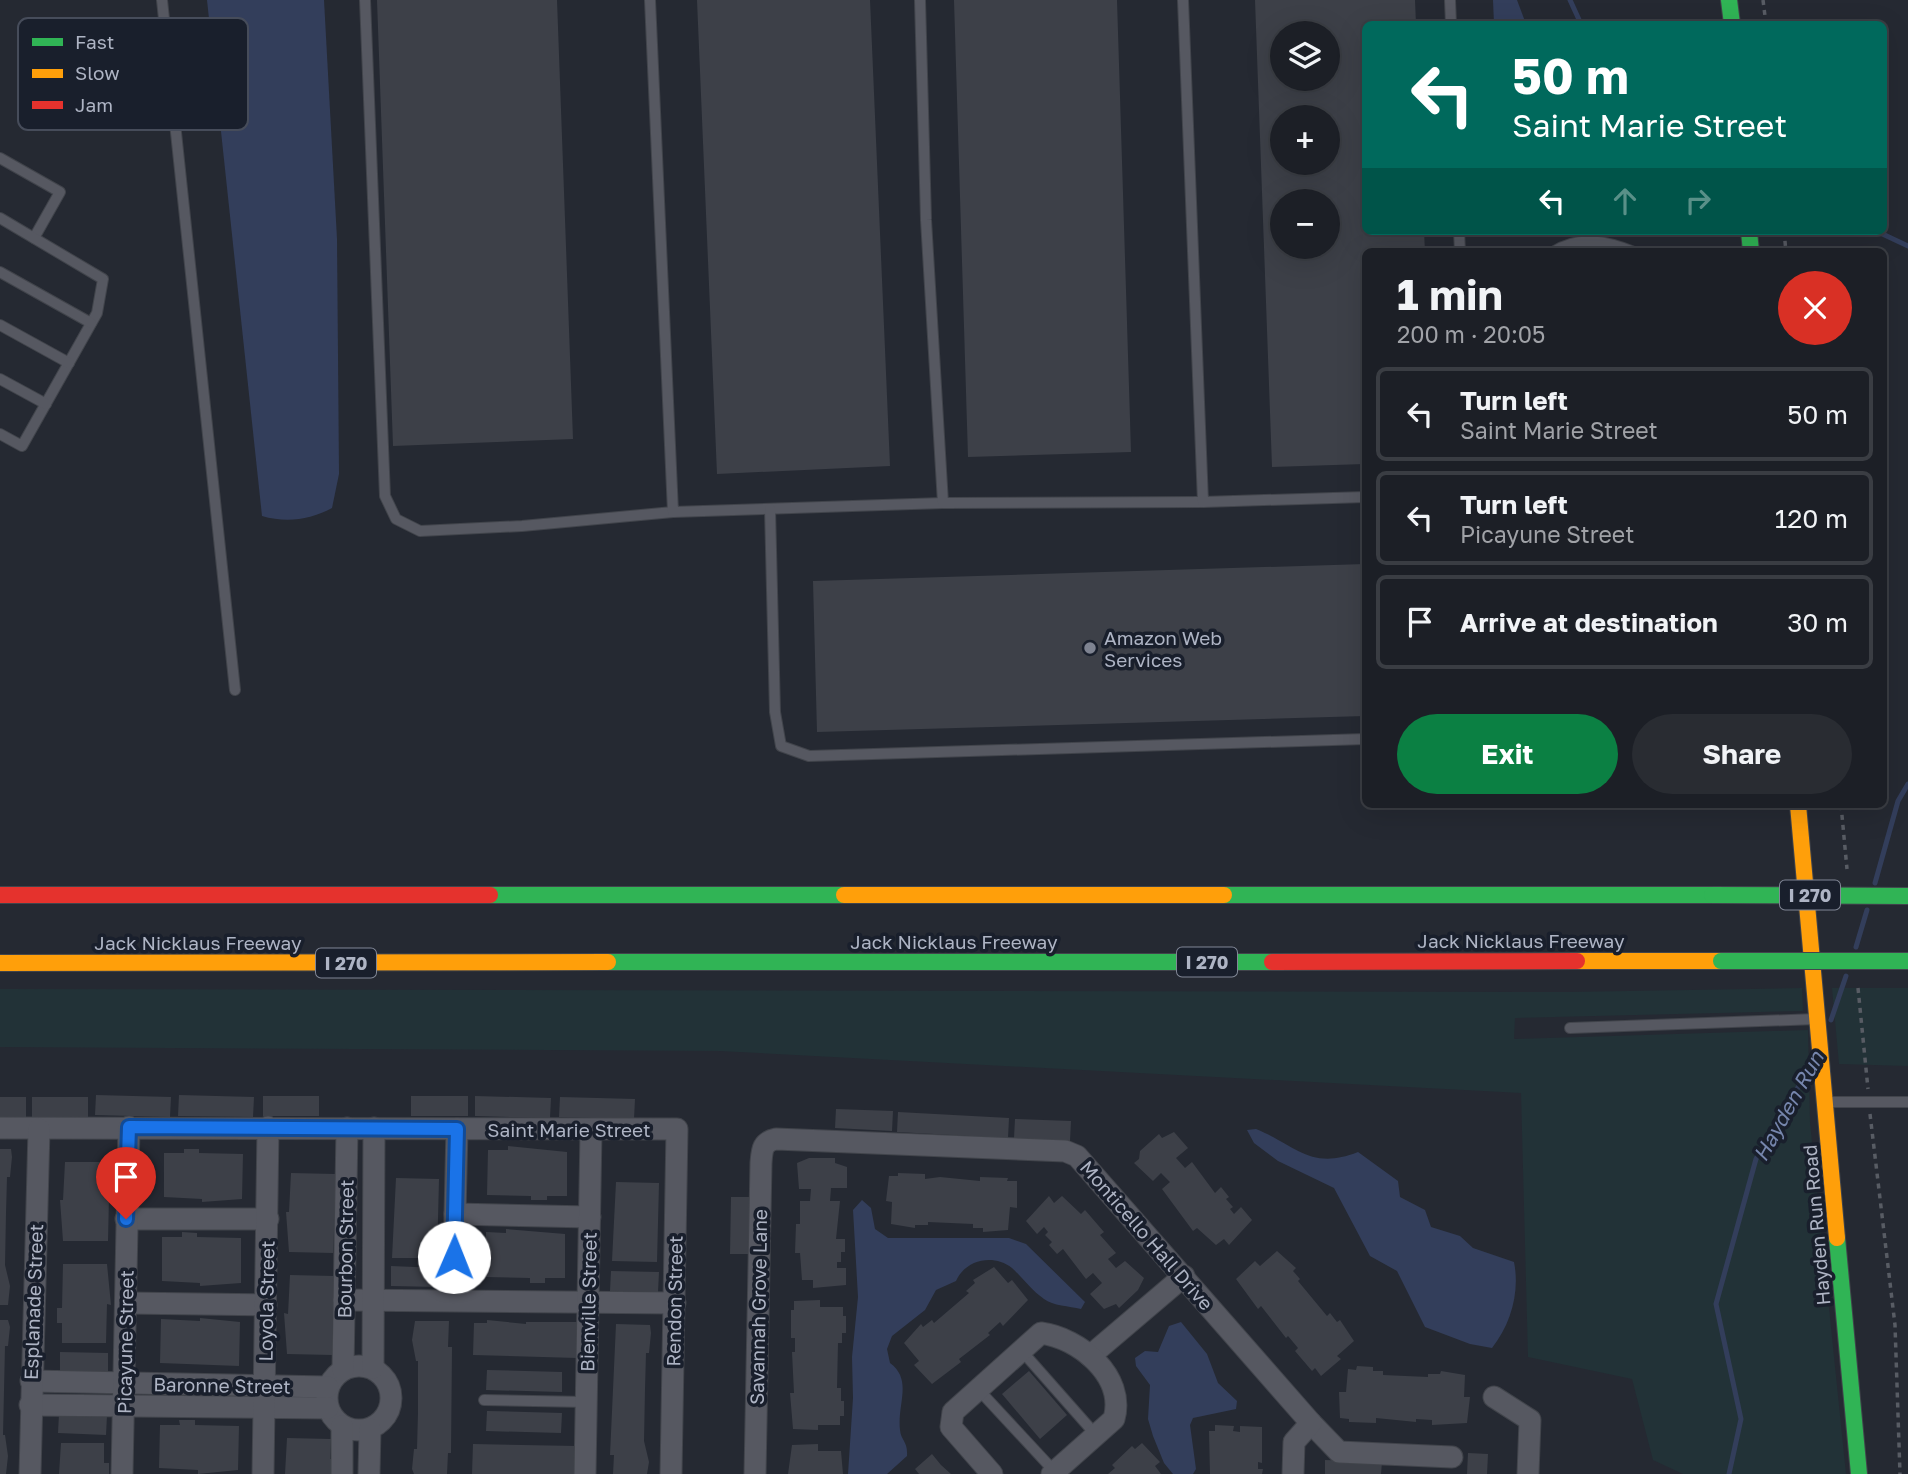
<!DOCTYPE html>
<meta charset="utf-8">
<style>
body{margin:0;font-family:"Golos Text",sans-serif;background:#292c32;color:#f1f3f6;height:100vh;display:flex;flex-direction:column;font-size:26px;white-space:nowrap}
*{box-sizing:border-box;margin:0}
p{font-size:23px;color:#a0a2a7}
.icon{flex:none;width:38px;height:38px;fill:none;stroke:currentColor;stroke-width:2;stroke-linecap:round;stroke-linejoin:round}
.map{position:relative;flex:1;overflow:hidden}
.details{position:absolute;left:1362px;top:248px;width:525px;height:560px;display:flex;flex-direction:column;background:#1c1f26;border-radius:10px;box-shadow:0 7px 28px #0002,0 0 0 2px #3a3d43}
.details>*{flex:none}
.hud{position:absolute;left:1362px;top:21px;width:525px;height:214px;border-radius:10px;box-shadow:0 7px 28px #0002,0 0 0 2px #3a3d43;background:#00695c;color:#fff;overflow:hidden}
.tools{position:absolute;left:1270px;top:21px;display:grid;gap:14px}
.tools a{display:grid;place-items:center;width:70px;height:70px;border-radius:50%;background:#1c1f26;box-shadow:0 7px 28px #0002,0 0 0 2px #3a3d43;font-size:35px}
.pin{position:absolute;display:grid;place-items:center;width:60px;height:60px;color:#fff;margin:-72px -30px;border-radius:50% 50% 50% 0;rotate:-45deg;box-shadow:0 0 7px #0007}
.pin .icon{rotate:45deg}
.me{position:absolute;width:77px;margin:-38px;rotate:1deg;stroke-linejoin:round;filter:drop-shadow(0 0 5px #0008)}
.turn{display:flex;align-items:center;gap:24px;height:147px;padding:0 35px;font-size:32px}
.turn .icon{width:91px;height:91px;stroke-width:2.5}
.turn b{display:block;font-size:49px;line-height:60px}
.lanes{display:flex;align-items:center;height:66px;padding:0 35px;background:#0003;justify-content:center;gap:35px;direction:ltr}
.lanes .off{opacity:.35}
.round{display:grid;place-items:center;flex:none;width:74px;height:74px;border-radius:37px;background:#292c32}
.overview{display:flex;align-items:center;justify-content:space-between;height:119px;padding:0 35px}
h1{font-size:42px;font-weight:700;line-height:52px}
.primary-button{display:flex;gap:14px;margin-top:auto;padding:14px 35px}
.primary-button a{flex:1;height:80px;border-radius:42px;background:#0b8043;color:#fff;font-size:28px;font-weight:700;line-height:80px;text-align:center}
.primary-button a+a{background:#292c32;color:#f1f3f6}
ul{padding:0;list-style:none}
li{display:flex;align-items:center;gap:21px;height:94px;margin:0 14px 10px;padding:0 21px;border:4px solid #3a3d43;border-radius:10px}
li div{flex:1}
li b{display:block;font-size:26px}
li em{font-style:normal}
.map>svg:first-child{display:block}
.green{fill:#223237}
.water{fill:#333e5b}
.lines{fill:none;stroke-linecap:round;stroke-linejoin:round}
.stream{stroke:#333e5b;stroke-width:5}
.building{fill:#3d4048;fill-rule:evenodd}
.lane-casing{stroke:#41444b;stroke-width:12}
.street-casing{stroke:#41444b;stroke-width:23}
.fast-casing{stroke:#41444b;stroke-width:18}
.slow-casing{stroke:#41444b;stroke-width:18}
.jam-casing{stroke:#41444b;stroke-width:18}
.path{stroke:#585c64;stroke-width:3.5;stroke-dasharray:5 5;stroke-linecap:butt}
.lane{stroke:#565861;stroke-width:10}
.street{stroke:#565861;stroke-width:21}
.fast{stroke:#30b455;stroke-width:16}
.slow{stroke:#ff9f0a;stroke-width:16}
.jam{stroke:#e5322d;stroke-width:16}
.fast-bridge-casing{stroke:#42454d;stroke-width:18;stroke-linecap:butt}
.fast-bridge{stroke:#30b455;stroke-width:16}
.route-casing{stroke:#114b97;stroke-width:18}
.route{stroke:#1a73e8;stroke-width:12}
.poi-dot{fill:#7e8391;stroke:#191f2c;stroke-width:2.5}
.labels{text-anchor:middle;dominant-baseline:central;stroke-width:7;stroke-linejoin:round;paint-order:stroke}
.shield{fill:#191f2c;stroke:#818796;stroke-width:2}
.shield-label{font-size:18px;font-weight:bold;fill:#aeb4c4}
.poi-label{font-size:19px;fill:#aeb4c4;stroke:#191f2c;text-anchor:start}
.street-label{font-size:19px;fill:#aeb4c4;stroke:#191f2c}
.water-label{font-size:21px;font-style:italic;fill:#7686ad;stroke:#191f2c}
.key{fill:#191f2c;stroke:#464c5a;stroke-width:2}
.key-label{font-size:19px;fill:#aeb4c4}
</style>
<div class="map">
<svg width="1908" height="1474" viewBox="0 0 1908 1474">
<rect width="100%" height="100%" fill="#252932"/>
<!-- green -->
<g class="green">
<polygon points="1802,988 1803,1011 1515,1018 1514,1039 1808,1030 1810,1122 1846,1474 1683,1474 1653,1460 1632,1379 1528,1357 1521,1093 719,1051 0,1047 0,989 1568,992"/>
<polygon points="1832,988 1908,988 1908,1066 1839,1064"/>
</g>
<!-- water -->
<g class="water">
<path d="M207,0h117l13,239 2,235 -7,34c-22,12 -46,15 -70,8z"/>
<polygon points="1493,0 1517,0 1526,24 1494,24"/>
<path d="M1256,1129c40,16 54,42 102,23l40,29 2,16 25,13 6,17 29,9 13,12 41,14c6,30 -3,62 -22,86l-22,-4 -45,-17 -28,-56 -27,-15 -36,-68 -56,-27 -24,-18 -7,-13z"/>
<path d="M862,1200l9,8 4,21 13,9h121l17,6 59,58 -4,7c-12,-3 -28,-3 -37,-10 -13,-9 -21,-21 -32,-31 -19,-15 -47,-8 -56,13l-20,9 -11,20 -33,26 -5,13 3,14c23,17 7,41 10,67 1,11 8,11 7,26l-20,18h-39l5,-76 -1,-41 6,-60 -5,-87z"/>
<polygon points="1181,1322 1207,1354 1218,1383 1237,1401 1236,1409 1193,1418 1190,1425 1196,1469 1193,1474 1173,1474 1164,1463 1153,1436 1148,1419 1150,1385 1136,1366 1135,1358 1145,1351 1158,1352 1169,1326"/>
</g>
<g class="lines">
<!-- stream -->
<g class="stream">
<polyline points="1570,0 1581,24"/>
<polyline points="1876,231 1908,246"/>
<polyline points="1875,883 1898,801 1908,784"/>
<polyline points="1856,947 1867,910"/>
<polyline points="1831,1020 1846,976"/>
<polyline points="1729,1474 1741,1419 1716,1304 1756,1159 1810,1067"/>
</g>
</g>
<!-- building -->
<g class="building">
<polygon points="377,0 557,0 573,439 393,446"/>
<polygon points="697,0 870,0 890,466 717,474"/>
<polygon points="954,0 1117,0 1131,452 968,457"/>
<path d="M1255,0h160l1,24h-51v207h59l1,21h-60v212l-93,3zM1283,33h45v46h-45zM1283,117h45v46h-45zM1283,201h45v46h-45z"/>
<polygon points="1365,564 1365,716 817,732 813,581"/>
<polygon points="96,1095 171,1097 170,1117 95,1115"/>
<polygon points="179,1095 254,1097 253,1117 178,1116"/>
<rect x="263" y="1096" width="56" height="20"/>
<rect x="411" y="1096" width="57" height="20"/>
<polygon points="475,1096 551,1098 550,1118 475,1116"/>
<rect x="0" y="1097" width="26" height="20"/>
<rect x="32" y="1097" width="56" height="20"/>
<polygon points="560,1097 635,1099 634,1119 559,1117"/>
<polygon points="836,1109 893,1111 892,1131 835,1128"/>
<polygon points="898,1112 1009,1118 1008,1138 897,1132"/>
<polygon points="1015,1119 1071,1121 1070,1141 1014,1138"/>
<polygon points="1174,1132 1188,1148 1176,1158 1185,1168 1192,1162 1215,1193 1221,1187 1229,1197 1226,1199 1233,1207 1230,1209 1234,1214 1241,1207 1252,1220 1229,1245 1224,1239 1216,1245 1197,1228 1193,1231 1162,1189 1170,1182 1161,1173 1153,1181 1134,1163 1139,1159 1140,1151 1159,1134 1162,1138"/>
<polygon points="508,1146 567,1152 567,1196 547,1196 547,1200 531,1200 531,1196 487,1195 488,1150 508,1150"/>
<polygon points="0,1149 11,1149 12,1157 10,1177 7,1177 6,1213 5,1265 10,1286 8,1305 0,1305"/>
<polygon points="184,1149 199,1149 199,1153 243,1154 242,1199 202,1202 202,1199 164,1197 164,1153 184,1153"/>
<polygon points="809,1158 835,1158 835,1163 847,1167 847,1188 831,1188 830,1201 840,1201 836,1239 845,1239 845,1252 841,1252 841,1262 837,1262 837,1268 846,1268 846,1285 813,1288 813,1280 802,1280 800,1253 795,1253 796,1224 800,1224 800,1201 810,1201 811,1189 799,1189 797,1163"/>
<polygon points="65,1162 109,1162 108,1182 113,1182 113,1197 109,1197 108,1241 63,1241 60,1200 63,1200"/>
<polygon points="291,1173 335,1174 335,1194 339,1194 339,1209 335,1209 333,1253 289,1252 286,1212 289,1212"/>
<polygon points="898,1173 925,1174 925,1179 940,1177 980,1181 980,1177 1008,1178 1007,1181 1017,1181 1017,1208 1010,1207 1008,1230 983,1232 983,1228 973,1228 973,1224 928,1222 928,1225 915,1225 915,1228 891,1224 892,1202 886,1201 889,1176 898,1176"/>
<polygon points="396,1178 439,1179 437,1258 392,1258"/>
<polygon points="616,1182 659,1183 657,1262 612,1261"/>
<polygon points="1049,1196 1054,1203 1062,1196 1081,1214 1085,1210 1104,1232 1100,1235 1116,1253 1108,1259 1116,1268 1125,1261 1144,1278 1138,1290 1119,1308 1116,1304 1104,1309 1090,1294 1102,1283 1093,1273 1086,1279 1063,1249 1057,1254 1049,1245 1052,1242 1045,1235 1048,1232 1044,1227 1037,1234 1026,1221"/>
<polygon points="731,1197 751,1197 749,1254 730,1254"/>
<polygon points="506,1229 565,1234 565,1278 545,1278 545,1283 530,1283 530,1278 486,1277 486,1232 506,1233"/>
<polygon points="182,1232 197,1233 197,1237 241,1238 241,1283 200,1286 200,1283 162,1281 162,1237 182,1237"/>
<polygon points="1277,1251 1296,1268 1293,1271 1300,1279 1298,1281 1327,1316 1330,1313 1337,1322 1340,1320 1354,1341 1337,1356 1341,1359 1321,1376 1315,1368 1312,1371 1295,1351 1298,1348 1288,1336 1286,1338 1261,1306 1258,1309 1236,1279 1255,1261 1260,1266"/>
<polygon points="63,1264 107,1264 111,1305 107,1304 106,1343 62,1343 62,1323 57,1323 57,1308 62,1308"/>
<polygon points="391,1266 439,1268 439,1287 391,1286"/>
<polygon points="994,1267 1008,1283 1012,1280 1028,1300 1003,1326 1000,1322 988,1333 990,1335 959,1359 961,1362 932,1384 914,1365 919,1361 904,1343 921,1324 923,1327 932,1320 934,1323 969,1293 966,1291 975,1283 973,1280"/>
<polygon points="611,1271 659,1272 658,1292 610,1291"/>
<polygon points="290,1275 334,1276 333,1295 338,1295 338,1311 333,1311 332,1355 287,1354 284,1313 288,1314"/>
<polygon points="820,1300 820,1307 843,1307 843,1316 846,1316 846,1333 842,1333 842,1343 838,1343 837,1388 841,1388 841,1401 844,1401 844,1416 840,1416 840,1425 818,1425 818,1430 793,1429 790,1393 794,1393 792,1352 795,1352 795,1338 791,1338 791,1310 794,1310 794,1301"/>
<polygon points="200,1318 240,1322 239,1366 160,1363 161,1319 200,1321"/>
<polygon points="0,1320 8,1320 10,1327 8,1346 5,1346 3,1435 5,1435 8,1456 6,1474 0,1474"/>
<polygon points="487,1320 526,1324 526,1322 578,1322 577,1358 473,1355 474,1323 487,1323"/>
<polygon points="415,1321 449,1321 448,1347 452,1347 451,1453 448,1453 447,1474 414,1474 412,1469 414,1449 417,1449 418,1413 418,1361 416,1361 412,1340"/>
<polygon points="616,1324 650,1325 651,1333 649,1353 646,1353 645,1389 644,1441 649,1462 647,1474 613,1474 614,1455 610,1455"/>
<polygon points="60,1352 108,1353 108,1373 60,1372"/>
<polygon points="1357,1366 1373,1367 1373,1371 1383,1371 1383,1375 1428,1377 1428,1374 1440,1374 1441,1371 1465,1375 1464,1397 1470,1397 1467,1423 1432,1425 1432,1420 1416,1419 1416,1422 1376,1418 1376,1423 1349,1422 1349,1419 1340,1418 1339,1392 1346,1392 1348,1369 1356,1370"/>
<polygon points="487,1370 562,1372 562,1392 486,1390"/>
<polygon points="1029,1371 1067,1415 1040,1439 1002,1394"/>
<polygon points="487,1411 562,1413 561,1433 486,1431"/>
<polygon points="59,1414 107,1415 106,1435 58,1433"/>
<polygon points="179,1420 195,1420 195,1425 239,1426 238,1470 198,1474 198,1470 159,1468 160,1425 180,1425"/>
<polygon points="1215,1425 1234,1426 1233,1431 1240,1432 1240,1426 1262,1427 1262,1463 1258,1462 1258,1469 1263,1469 1262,1474 1210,1474 1209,1431 1215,1431"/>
<polygon points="287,1438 331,1439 330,1459 335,1459 335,1474 285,1474"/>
<polygon points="61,1443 104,1443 104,1463 109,1463 109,1474 59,1474"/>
<polygon points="1142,1443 1160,1462 1155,1466 1161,1474 1108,1474 1115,1468 1112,1465 1132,1446 1135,1449"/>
<polygon points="473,1444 577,1446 576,1474 472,1474"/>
<polygon points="818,1444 818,1451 841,1451 843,1474 788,1474 792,1445"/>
<polygon points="1468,1453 1488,1454 1487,1474 1467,1474"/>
<polygon points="932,1454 941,1465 951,1474 919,1474 915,1469"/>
<polygon points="1325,1460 1382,1462 1381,1474 1325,1474"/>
</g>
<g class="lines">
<defs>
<g id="lane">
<polyline points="162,0 235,690"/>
<polyline points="365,0 385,496 396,519 420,531 522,526 673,512"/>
<polyline points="650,0 673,512 943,503"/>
<polyline points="920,0 926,220 943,503 1203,502"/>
<polyline points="1183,0 1203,502 1365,497"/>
<polyline points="1450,0 1451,24"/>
<polyline points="0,158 60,192 34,238"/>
<polyline points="0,218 103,279 97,313 22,446 0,434"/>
<polyline points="1459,231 1460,252"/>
<path d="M1553,252c25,-17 54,-11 81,0"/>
<polyline points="0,272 91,323"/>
<polyline points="0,325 69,363"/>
<polyline points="0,379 46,404"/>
<polyline points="770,509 775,712 781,746 809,756 1365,739"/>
<polyline points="1570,1028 1816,1019"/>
<polyline points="1826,1102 1908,1102"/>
<polyline points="1021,1350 1096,1435"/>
<polyline points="978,1389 1055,1472"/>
<polyline points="484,1400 586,1402"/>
</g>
<g id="street">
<polyline points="0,1128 677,1129 671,1474"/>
<polyline points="455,1214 590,1217"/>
<polyline points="126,1219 268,1219"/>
<polyline points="453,1299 457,1129"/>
<polyline points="344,1300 675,1303"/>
<polyline points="126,1303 266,1305"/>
<polyline points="1090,1356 1184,1276"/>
<circle cx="359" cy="1398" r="32"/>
<polyline points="373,1368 374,1128"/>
<polyline points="343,1370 347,1128"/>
<polyline points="31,1381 328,1387"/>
<polyline points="1494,1397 1530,1420 1528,1474"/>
<polyline points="30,1405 328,1408"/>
<polyline points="1311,1423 1339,1452 1452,1457"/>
<polyline points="342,1426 342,1474"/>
<polyline points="30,1474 39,1129"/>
<polyline points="122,1474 129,1127"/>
<polyline points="263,1474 268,1127"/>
<polyline points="369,1474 370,1429"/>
<polyline points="585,1474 591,1131"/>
<path d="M755,1474l6,-311c1,-13 1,-21 15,-24l289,12 12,5 234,267 -17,19 -1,32"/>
<path d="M992,1474l-41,-47 2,-15 88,-79c38,5 85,43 73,86l-62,55"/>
</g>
<g id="fast">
<polyline points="1729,0 1732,24"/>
<polyline points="1749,231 1751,252"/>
<polyline points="490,895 844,895"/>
<polyline points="1224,895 1712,895"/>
<polyline points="608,962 1272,962"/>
<polyline points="1837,1238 1859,1474"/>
</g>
<g id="slow">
<polyline points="1798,805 1837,1238"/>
<polyline points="844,895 1224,895"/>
<polyline points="1577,961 1721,961"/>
<polyline points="0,963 608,962"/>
</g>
<g id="jam">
<polyline points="0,895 490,895"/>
<polyline points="1272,962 1577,961"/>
</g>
</defs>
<!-- lane casing -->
<use href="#lane" class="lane-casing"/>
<!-- street casing -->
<use href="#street" class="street-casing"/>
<!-- fast casing -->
<use href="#fast" class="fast-casing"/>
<!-- slow casing -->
<use href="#slow" class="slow-casing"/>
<!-- jam casing -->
<use href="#jam" class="jam-casing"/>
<!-- path -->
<g class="path">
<polyline points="1763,0 1766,24"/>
<polyline points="1784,231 1786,252"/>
<polyline points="1841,805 1847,869"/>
<polyline points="1858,988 1868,1089"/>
<polyline points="1870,1114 1895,1325 1900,1474"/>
</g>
<!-- lane -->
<use href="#lane" class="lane"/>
<!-- street -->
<use href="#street" class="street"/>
<!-- fast -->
<use href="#fast" class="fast"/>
<!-- slow -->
<use href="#slow" class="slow"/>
<!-- jam -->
<use href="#jam" class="jam"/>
<defs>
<g id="fast-bridge">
<polyline points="1712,895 1908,896"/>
<polyline points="1721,961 1908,961"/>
</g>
</defs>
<!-- fast-bridge casing -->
<use href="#fast-bridge" class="fast-bridge-casing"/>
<!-- fast-bridge -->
<use href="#fast-bridge" class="fast-bridge"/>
</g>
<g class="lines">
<defs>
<polyline id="route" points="126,1219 129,1127 457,1129 454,1257"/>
</defs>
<!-- route casing -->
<use href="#route" class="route-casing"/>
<!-- route -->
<use href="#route" class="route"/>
</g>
<!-- markers -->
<circle class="poi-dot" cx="1090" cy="648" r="7"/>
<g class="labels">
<!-- shield labels -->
<g class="shield">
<rect x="1780" y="880.5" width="60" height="29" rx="5"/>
<rect x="1177" y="947.5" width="60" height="29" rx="5"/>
<rect x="316" y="948.5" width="60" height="29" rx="5"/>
</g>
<g class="shield-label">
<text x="1810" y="895">I 270</text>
<text x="1207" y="962">I 270</text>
<text x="346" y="963">I 270</text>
</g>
<!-- poi labels -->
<g class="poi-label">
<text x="1104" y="637">Amazon Web<tspan x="1104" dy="22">Services</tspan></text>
</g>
<!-- street labels -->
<g class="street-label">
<text x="1521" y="940">Jack Nicklaus Freeway</text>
<text x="954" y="941">Jack Nicklaus Freeway</text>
<text x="198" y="942">Jack Nicklaus Freeway</text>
<text x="569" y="1129">Saint Marie Street</text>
<text transform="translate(1816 1225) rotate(-95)">Hayden Run Road</text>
<text transform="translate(1147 1235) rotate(49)">Monticello Hall Drive</text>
<text transform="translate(345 1249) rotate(-89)">Bourbon Street</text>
<text transform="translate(266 1301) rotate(-89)">Loyola Street</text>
<text transform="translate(674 1301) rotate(-89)">Rendon Street</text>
<text transform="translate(33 1302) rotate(-88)">Esplanade Street</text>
<text transform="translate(588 1302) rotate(-89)">Bienville Street</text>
<text transform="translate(758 1307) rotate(-89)">Savannah Grove Lane</text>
<text transform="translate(125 1342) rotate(-89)">Picayune Street</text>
<text transform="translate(222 1385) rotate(1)">Baronne Street</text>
</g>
<!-- water labels -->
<g class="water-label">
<text transform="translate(1788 1106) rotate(-61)">Hayden Run</text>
</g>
</g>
<!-- legend -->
<rect x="18" y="18" width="230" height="112" rx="10" class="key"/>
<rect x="32" y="38" width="31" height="8" fill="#30b455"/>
<rect x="32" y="69" width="31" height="9" fill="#ff9f0a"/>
<rect x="32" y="101" width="31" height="8" fill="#e5322d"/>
<g class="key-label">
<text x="75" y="49">Fast</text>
<text x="75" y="80">Slow</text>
<text x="75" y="112">Jam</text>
</g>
</svg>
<div class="tools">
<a><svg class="icon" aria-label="layers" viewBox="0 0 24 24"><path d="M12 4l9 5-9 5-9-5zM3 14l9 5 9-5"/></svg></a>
<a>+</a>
<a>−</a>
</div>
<div class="pin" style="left:126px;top:1219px;background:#d93025"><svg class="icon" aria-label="arrive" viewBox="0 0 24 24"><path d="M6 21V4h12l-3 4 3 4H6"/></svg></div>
<svg class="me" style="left:454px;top:1257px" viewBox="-20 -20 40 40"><circle r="19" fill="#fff"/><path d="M0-13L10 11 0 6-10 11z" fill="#1a73e8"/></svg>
<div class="hud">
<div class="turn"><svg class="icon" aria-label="left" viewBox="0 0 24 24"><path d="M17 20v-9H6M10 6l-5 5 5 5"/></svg><div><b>50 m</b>Saint Marie Street</div></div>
<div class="lanes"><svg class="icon" aria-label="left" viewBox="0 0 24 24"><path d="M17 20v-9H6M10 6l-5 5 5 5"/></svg><svg class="icon off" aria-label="ahead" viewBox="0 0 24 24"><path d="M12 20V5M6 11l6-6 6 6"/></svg><svg class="icon off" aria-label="right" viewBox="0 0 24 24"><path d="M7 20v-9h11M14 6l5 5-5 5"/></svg></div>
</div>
<section class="details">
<div class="overview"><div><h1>1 min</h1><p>200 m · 20:05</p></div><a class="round" style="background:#d93025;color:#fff"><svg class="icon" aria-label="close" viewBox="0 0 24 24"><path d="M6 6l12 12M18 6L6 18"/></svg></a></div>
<ul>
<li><svg class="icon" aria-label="left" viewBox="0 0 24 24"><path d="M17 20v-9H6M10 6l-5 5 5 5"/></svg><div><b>Turn left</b><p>Saint Marie Street</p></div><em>50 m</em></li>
<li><svg class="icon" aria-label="left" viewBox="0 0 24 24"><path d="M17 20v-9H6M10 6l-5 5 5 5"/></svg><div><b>Turn left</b><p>Picayune Street</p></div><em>120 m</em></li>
<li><svg class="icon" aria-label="arrive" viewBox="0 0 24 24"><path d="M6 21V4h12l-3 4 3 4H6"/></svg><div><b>Arrive at destination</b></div><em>30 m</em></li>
</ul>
<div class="primary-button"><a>Exit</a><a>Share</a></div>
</section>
</div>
